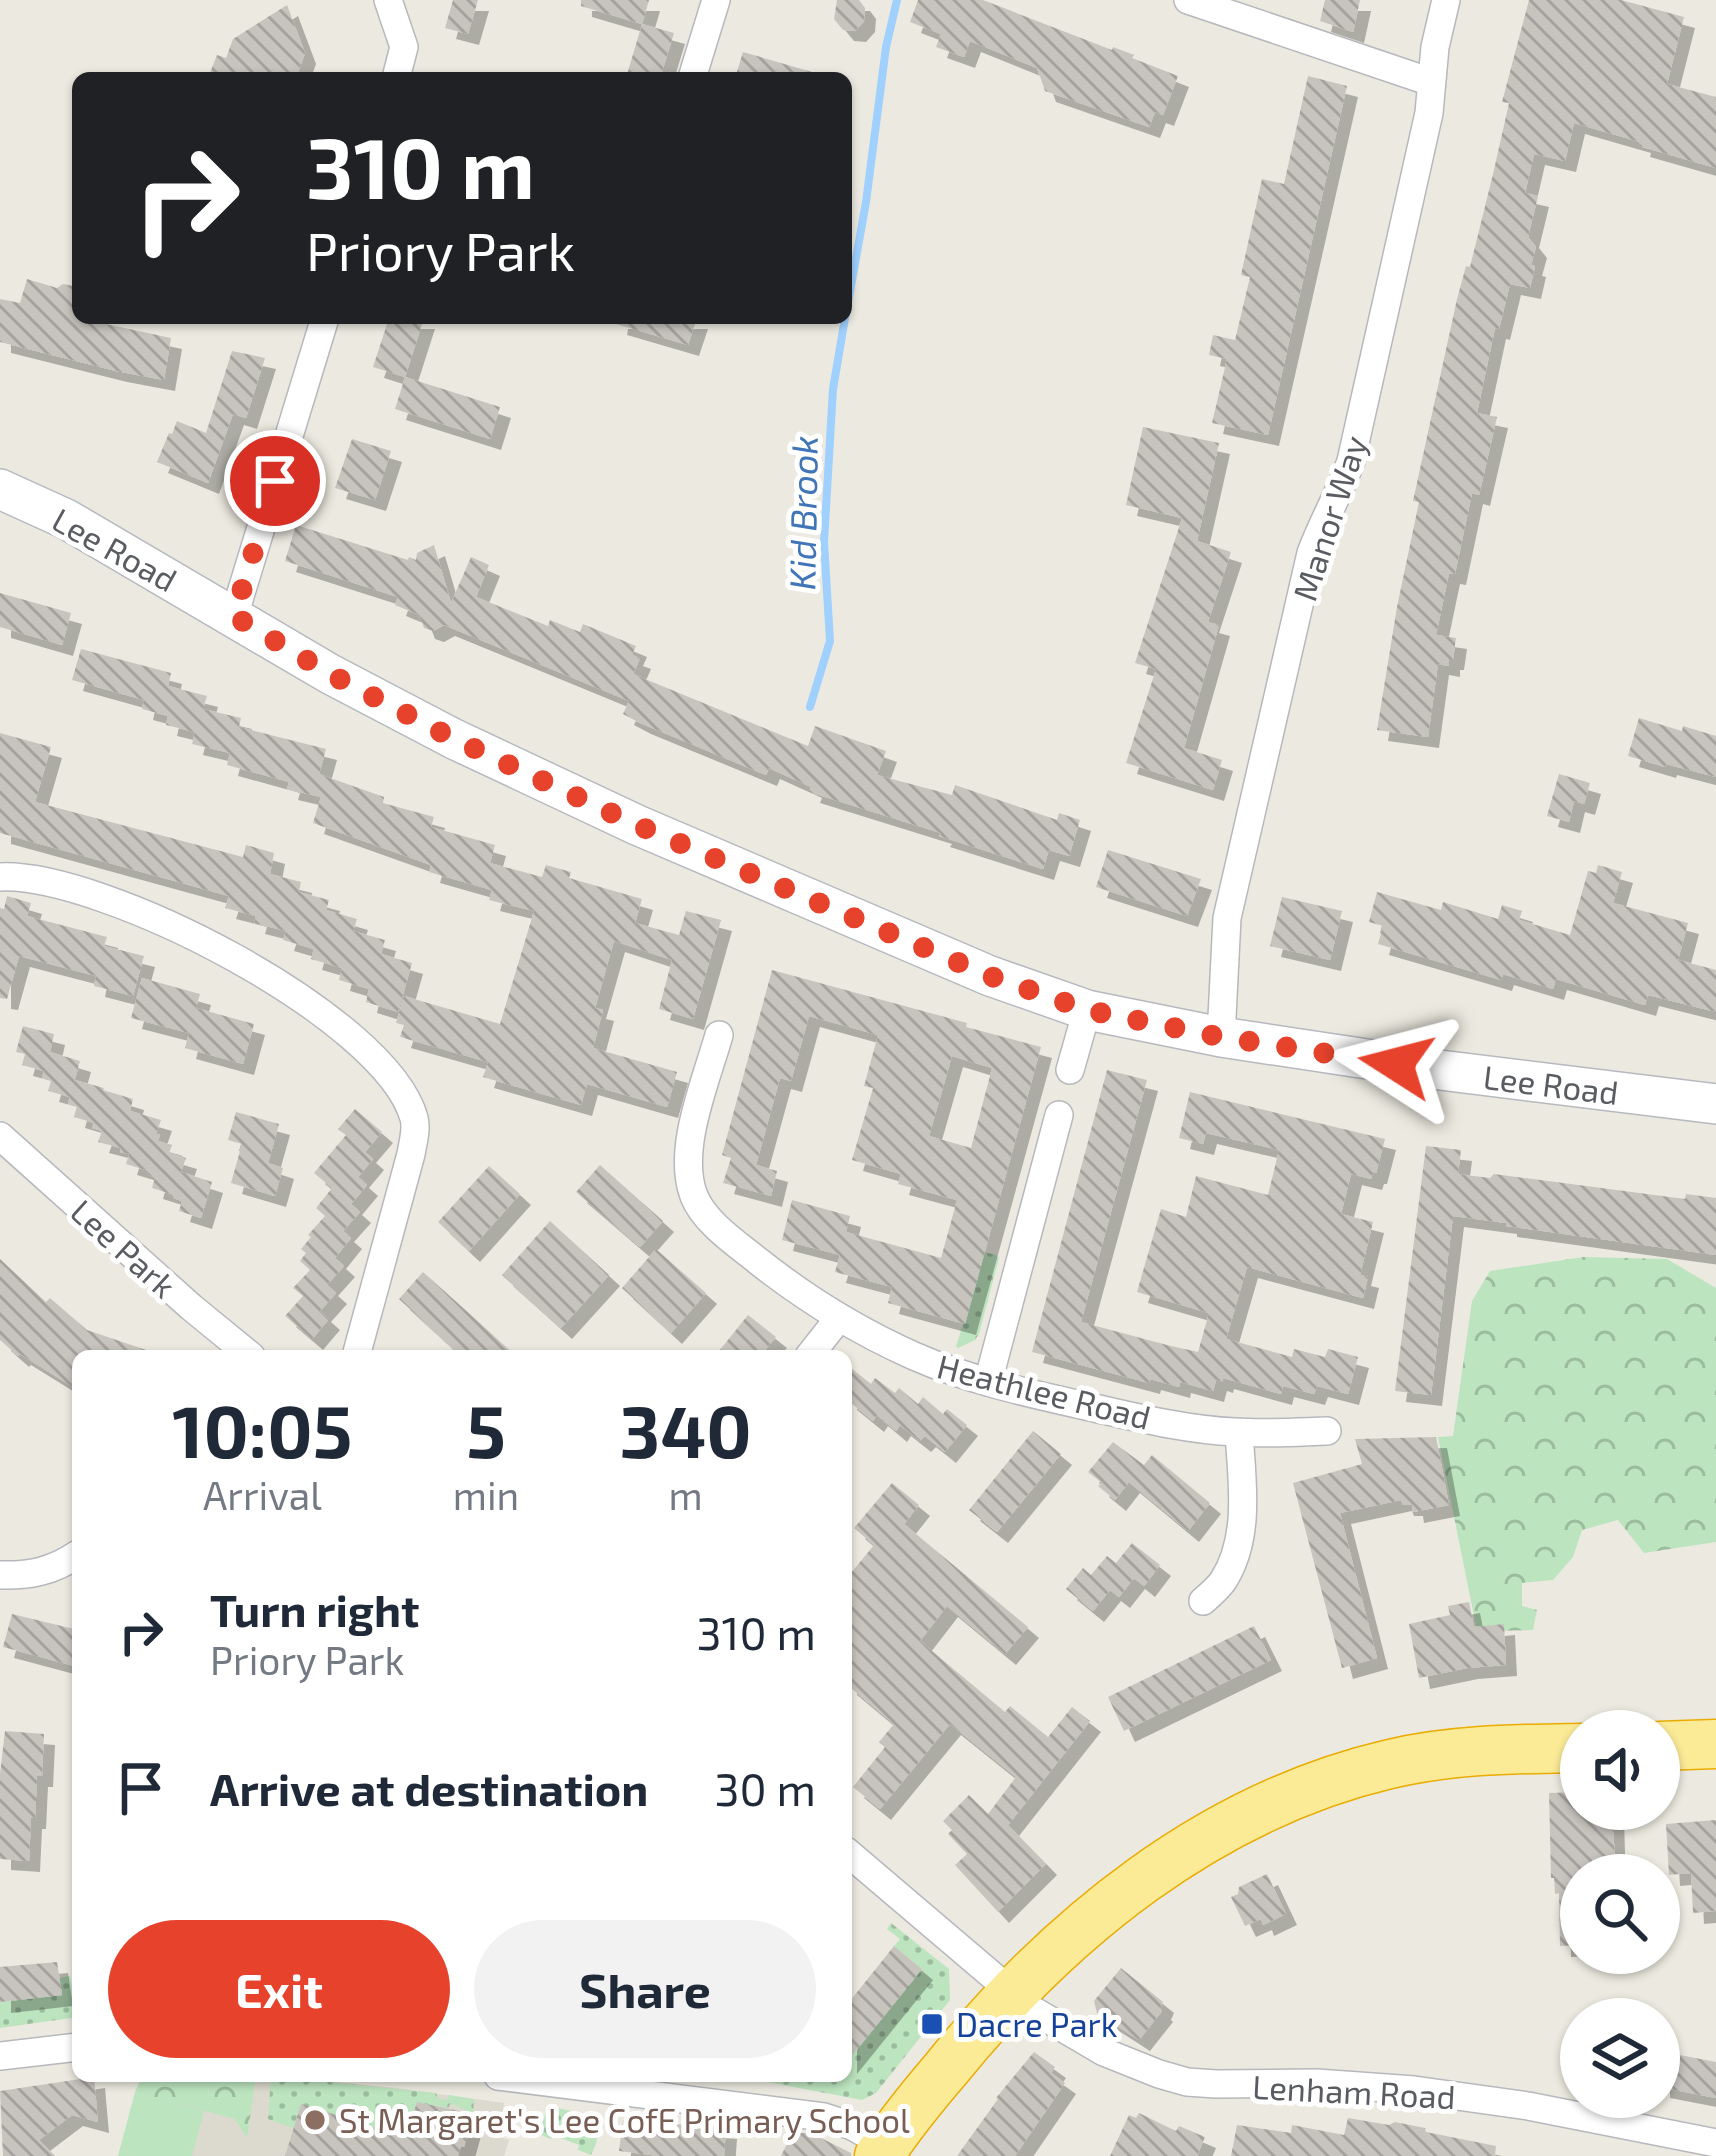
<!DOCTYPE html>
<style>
body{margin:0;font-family:"Exo 2",sans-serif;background:#f2f2f3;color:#1f2937;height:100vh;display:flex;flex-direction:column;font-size:45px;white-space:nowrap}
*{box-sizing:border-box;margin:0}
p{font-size:39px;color:#747a83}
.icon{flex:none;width:66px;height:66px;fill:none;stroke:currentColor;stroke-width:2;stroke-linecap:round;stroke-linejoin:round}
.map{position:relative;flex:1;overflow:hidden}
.panel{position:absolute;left:72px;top:1350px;width:780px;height:732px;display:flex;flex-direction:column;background:#fff;border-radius:18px;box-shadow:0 3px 9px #0004}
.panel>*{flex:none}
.hud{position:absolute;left:72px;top:72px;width:780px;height:252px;border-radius:18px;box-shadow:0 3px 9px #0004;background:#202124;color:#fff;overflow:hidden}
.fabs{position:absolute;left:1560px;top:1710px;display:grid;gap:24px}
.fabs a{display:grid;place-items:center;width:120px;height:120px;border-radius:50%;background:#fff;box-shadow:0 3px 9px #0004;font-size:60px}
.pin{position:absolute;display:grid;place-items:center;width:102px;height:102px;color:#fff;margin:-51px;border:6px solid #fff;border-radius:50%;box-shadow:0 3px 12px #0007}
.me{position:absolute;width:132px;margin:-66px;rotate:279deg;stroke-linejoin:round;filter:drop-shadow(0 0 9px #0008)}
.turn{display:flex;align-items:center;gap:42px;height:252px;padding:0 36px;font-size:54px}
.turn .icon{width:156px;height:156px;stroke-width:2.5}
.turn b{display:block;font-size:84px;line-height:102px}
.eta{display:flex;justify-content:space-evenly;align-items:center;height:204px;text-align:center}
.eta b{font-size:72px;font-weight:700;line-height:84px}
.action{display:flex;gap:24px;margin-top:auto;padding:24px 36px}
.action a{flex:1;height:138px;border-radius:72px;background:#e7432c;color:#fff;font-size:48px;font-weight:700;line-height:138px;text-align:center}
.action a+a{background:#f2f2f3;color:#1f2937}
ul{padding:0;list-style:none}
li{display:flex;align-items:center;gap:36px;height:156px;padding:0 36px}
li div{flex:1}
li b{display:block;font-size:45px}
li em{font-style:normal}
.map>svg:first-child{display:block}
.education{fill:#dcd9ce}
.grass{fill:url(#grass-dots)}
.forest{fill:url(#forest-crowns)}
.park{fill:#bce4be}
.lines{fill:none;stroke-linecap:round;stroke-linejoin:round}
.stream{stroke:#9fd0fe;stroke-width:8}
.building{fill:url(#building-back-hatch);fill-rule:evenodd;filter:url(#shadow)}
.minor-casing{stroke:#b6b8bd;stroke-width:30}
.secondary-casing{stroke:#b6b9bf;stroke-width:42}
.trunk-casing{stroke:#eaac03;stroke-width:51}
.minor{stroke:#fff;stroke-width:27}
.secondary{stroke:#fff;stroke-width:39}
.trunk{stroke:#fceb96;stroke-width:48}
.route{stroke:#e7432c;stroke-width:21;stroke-dasharray:0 37.8}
.transit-dot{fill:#1a4fb4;stroke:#fff;stroke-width:4.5}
.education-dot{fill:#8d6e63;stroke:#fff;stroke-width:4.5}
.labels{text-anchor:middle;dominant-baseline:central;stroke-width:10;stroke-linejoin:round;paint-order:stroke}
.street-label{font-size:33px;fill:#595c61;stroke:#fff}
.transit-label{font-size:33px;fill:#164399;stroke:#fff;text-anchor:start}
.education-label{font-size:33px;fill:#785e54;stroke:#fff;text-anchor:start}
.water-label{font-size:36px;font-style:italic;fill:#4075b7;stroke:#fff}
</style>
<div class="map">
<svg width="1716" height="2156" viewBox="0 0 1716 2156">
<defs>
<pattern id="grass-dots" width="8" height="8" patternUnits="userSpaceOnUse" patternTransform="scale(3)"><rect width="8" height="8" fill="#bce4be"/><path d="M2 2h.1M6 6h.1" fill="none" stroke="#9cbc9e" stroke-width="1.8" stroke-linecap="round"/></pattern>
<pattern id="forest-crowns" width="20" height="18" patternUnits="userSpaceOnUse" patternTransform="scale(3)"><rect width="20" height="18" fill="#bce4be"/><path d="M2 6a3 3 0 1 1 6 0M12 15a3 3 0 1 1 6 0" fill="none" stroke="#9cbc9e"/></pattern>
<pattern id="building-back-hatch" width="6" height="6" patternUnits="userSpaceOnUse" patternTransform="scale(3)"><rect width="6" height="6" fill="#c7c4be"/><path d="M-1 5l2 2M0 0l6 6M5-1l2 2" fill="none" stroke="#a5a29e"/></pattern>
<filter id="shadow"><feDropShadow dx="11" dy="11" stdDeviation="0" flood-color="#0004"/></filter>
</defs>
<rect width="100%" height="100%" fill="#eceae0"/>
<!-- education -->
<polygon class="education" points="142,2076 276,2076 396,2088 504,2103 501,2137 509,2140 504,2156 118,2156"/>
<!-- grass -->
<g class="grass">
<polygon points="984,1252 996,1255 999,1258 979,1334 975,1340 958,1348 956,1347"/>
<polygon points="891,1923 949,1969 950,2000 876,2093 862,2100 736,2076 846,2076 846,2063 922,1969 894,1946 900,1939 887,1929"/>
<polygon points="70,1976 78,2017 0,2028 0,2002 61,1995 59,1978"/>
<polygon points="271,2076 436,2093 438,2099 447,2100 449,2095 474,2099 473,2114 451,2103 448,2108 439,2106 436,2108 417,2102 401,2153 301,2105 293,2128 268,2119"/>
<polygon points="554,2107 601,2118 596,2144 591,2155 578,2150 579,2145 553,2135 551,2139 539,2134 546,2112"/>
</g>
<!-- forest -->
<g class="forest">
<polygon points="1583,1257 1667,1259 1716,1288 1716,1542 1644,1553 1618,1520 1582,1530 1573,1557 1553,1580 1522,1583 1522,1606 1537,1610 1533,1630 1487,1631 1476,1626 1438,1437 1453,1436 1472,1301 1490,1271"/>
<polygon points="142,2076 256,2076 247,2138 235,2119 135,2092"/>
</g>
<!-- park -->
<polygon class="park" points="135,2092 204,2111 192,2156 118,2156"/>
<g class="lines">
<!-- stream -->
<g class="stream">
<polyline points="846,314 866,202 886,47 897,0"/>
<polyline points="810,707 830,641 824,542 833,389 845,318"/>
</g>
</g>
<!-- building -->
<g class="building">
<polygon points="453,0 478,0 468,34 445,28"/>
<polygon points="581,0 649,0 642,24 581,6"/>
<polygon points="837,0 859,0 865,8 864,21 855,31 843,30 834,19"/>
<polygon points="918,0 983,0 1112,50 1113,47 1134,55 1132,58 1178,76 1163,115 1155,112 1149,127 1045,91 1037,68 970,41 964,57 936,47 941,34 910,22"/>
<polygon points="1325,0 1360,0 1353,32 1320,21"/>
<polygon points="1529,0 1621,0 1684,17 1667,84 1716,97 1716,168 1639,146 1640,142 1574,123 1565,161 1534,154 1525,193 1538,196 1528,237 1536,247 1531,265 1535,266 1530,288 1510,284 1499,329 1495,328 1477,413 1497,417 1479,495 1472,493 1455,574 1449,573 1436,635 1456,638 1453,659 1449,659 1449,666 1438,664 1428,737 1377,730 1397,607 1419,502 1413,501 1457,299 1466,266 1470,267 1493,174 1509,103 1502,102"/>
<polygon points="287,5 305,53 296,78 208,78 217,55 226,58 233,39"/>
<polygon points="642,24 674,33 660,78 626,78"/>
<polygon points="743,52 812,72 811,78 735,78"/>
<polygon points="1308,76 1347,86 1268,435 1212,423 1227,359 1209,355 1213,335 1235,340 1250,277 1241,275 1262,179 1284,184"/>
<polygon points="27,279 57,288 63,284 78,287 78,318 171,338 164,380 116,371 0,342 0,299 20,303"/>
<polygon points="389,318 424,318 405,377 373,367"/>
<polygon points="617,318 697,318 688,345 616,324"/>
<polygon points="232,351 265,358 246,418 233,414 208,483 157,462 169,433 172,434 177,421 206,433"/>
<polygon points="405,377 500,407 490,439 395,409"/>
<polygon points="1143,427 1219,443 1197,541 1231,552 1208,622 1219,625 1184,748 1222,760 1213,790 1126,763 1156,669 1135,663 1182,518 1126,505"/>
<polygon points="352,439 391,451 375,500 335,488"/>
<polygon points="296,525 408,560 409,557 416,560 417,553 434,545 451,603 471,557 489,565 476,597 548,626 550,620 580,632 583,624 636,646 632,655 640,658 633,674 808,746 815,726 886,751 877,775 952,795 955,785 1057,820 1059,813 1080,820 1069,856 1049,850 1043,869 939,836 941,833 809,792 811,787 769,768 766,775 640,723 623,714 629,701 444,625 433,631 424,628 419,615 395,605 398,597 285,561"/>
<polygon points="0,593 71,613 62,645 0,627"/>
<polygon points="81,649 171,673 168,686 207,696 203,709 241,718 239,727 326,749 319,774 384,797 383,803 434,817 431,827 495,845 490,863 542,877 546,865 571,872 569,878 642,899 635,923 679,935 686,911 721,920 693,1019 659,1009 672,960 614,941 595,1008 603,1010 593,1048 677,1072 667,1107 587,1084 581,1105 483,1077 488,1062 400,1037 404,1025 396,1023 404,996 500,1024 534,911 489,900 492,890 429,872 431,865 313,823 321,797 287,789 289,782 227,765 230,753 192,744 195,732 166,725 168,716 142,709 144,700 72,680"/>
<polygon points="1639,718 1682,731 1683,726 1716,736 1716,777 1666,764 1665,767 1628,756"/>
<polygon points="0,733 51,747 35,802 243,857 246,845 274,853 270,874 301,882 299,892 329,900 326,910 357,919 353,931 385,940 381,954 412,963 398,1012 366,1002 369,989 339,980 342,968 311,959 314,949 283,940 286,931 254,923 256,916 225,908 229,896 0,833"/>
<polygon points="1559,774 1590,783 1584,804 1574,801 1569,822 1547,816"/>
<polygon points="1108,850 1201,879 1187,916 1096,887"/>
<polygon points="1598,865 1622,872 1613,903 1688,923 1678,960 1716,970 1716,1012 1648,995 1645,1005 1556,979 1553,989 1503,974 1501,980 1378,944 1383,926 1369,922 1377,892 1441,910 1443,902 1498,919 1502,905 1522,911 1519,920 1570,935 1588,871 1596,873"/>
<polygon points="7,896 31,903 27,916 107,937 104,946 144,956 133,996 94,986 96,976 19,956 7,999 0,998 0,908 4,909"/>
<polygon points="1282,897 1342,911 1330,960 1270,946"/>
<path d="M772,970l195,53 -1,4 75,20 -76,277 -77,-21 4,-16 -57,-15 5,-17 -58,-15 10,-40 58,16 -4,16 95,26 16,-58 -59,-16 3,-10 -49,-14 21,-72 -9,-2 14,-51 -69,-19 -18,65 -11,-3 -24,87 21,6 -6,25 -48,-13 8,-25 -9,-3zM952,1056l40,12 -21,80 -42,-12z"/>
<polygon points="142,978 200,994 196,1008 254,1024 243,1064 185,1048 189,1033 131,1018"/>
<polygon points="23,1026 54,1034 50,1052 80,1061 71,1093 75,1080 104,1088 103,1090 133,1099 130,1111 161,1120 156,1134 160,1135 158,1141 172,1145 169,1153 186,1158 181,1172 212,1182 201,1218 179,1211 182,1201 173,1198 174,1195 152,1188 155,1177 148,1175 149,1171 126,1164 129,1154 120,1152 121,1148 98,1142 102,1131 92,1128 94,1123 74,1117 77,1106 68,1104 70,1097 48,1091 51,1081 42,1078 44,1071 22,1065 25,1054 16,1052"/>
<polygon points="1107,1070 1147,1080 1081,1322 1167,1345 1198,1352 1209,1313 1137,1292 1161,1209 1186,1217 1196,1176 1268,1195 1279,1150 1206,1133 1203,1144 1179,1138 1190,1092 1385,1139 1376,1173 1373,1173 1371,1179 1351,1174 1341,1214 1373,1222 1360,1275 1368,1277 1363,1298 1247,1267 1226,1339 1292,1357 1294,1349 1325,1357 1328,1349 1358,1357 1348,1394 1317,1386 1314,1394 1283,1386 1281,1394 1223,1378 1222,1382 1216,1380 1213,1391 1180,1382 1179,1387 1150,1379 1149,1383 1032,1352"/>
<polygon points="355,1109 382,1132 365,1152 373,1159 358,1177 367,1185 351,1204 360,1212 343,1231 351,1238 335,1258 344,1266 327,1285 336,1293 320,1311 329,1319 312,1339 285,1316 303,1296 293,1288 310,1270 300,1261 306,1253 301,1249 311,1237 308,1235 325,1216 316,1208 332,1188 314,1173 346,1135 338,1129"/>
<polygon points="236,1112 279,1124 268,1163 283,1168 275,1196 231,1183 242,1144 228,1140"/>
<polygon points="1426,1146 1461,1150 1458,1174 1490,1178 1494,1174 1685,1199 1686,1194 1716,1198 1716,1255 1506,1226 1506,1223 1453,1216 1431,1395 1395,1391"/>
<polygon points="600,1165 663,1221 640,1247 576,1192"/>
<polygon points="489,1166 520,1194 469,1251 438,1222"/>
<polygon points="550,1221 609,1275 561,1328 502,1275"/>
<polygon points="656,1249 706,1293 671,1333 622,1288"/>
<polygon points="0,1259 46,1302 50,1298 87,1330 152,1352 151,1356 78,1356 78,1390 20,1354 18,1356 0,1340"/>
<polygon points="423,1272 461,1306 516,1356 462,1356 446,1342 399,1299"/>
<polygon points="748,1315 776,1337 760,1356 715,1356"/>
<polygon points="846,1364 871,1384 875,1378 895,1393 899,1388 918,1404 923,1397 943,1414 947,1409 967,1425 945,1452 925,1436 920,1441 900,1425 896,1431 877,1415 873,1421 846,1399"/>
<polygon points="1033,1431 1061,1454 997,1532 969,1510"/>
<polygon points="1436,1437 1449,1505 1413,1512 1412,1505 1403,1505 1401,1500 1340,1513 1377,1658 1342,1668 1293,1483 1362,1464 1355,1439"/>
<polygon points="1113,1442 1144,1465 1152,1455 1210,1503 1188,1531 1129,1482 1115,1500 1098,1486 1102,1483 1088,1472"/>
<polygon points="892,1483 919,1505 904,1524 1028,1627 1005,1654 947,1606 920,1641 1005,1712 1010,1706 1048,1737 1072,1707 1090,1721 1008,1825 1046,1864 998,1912 955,1865 967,1854 948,1834 952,1830 943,1821 969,1795 988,1814 1016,1777 950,1724 880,1809 853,1787 885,1747 879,1742 894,1724 846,1684 846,1579 874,1545 854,1528"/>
<polygon points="1132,1543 1160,1565 1144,1586 1134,1578 1119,1597 1110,1590 1093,1611 1066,1589 1083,1568 1091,1575 1107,1556 1116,1563"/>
<polygon points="1469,1602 1474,1627 1504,1624 1506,1665 1467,1668 1419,1678 1409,1624 1450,1615 1448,1606"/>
<polygon points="12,1614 78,1630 78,1667 3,1647"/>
<polygon points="1254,1626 1271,1660 1124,1731 1108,1697"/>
<polygon points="5,1731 44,1734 42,1776 37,1776 35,1818 31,1818 29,1861 0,1859 0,1774"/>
<polygon points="1581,1792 1581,1809 1613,1809 1615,1875 1581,1875 1581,1945 1560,1946 1559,1893 1555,1894 1554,1878 1551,1878 1549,1793"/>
<polygon points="1716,1820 1716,1911 1693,1913 1691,1873 1669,1875 1666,1824"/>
<polygon points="1267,1874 1286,1914 1263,1925 1261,1919 1245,1926 1231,1897 1238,1894 1239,1887"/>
<polygon points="894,1946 922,1969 846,2063 846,2006"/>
<polygon points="57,1962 62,1995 0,2002 0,1967"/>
<polygon points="1121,1968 1163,2002 1160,2009 1162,2011 1139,2040 1097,2013 1094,2001"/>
<polygon points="1659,2051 1716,2062 1716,2098 1659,2087"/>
<polygon points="1034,2052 1055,2067 1051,2073 1065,2083 1015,2156 957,2156 998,2099 996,2098"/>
<polygon points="94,2077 98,2122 72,2115 39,2140 55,2156 3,2156 0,2091"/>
<polygon points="417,2102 473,2114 464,2147 461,2146 458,2156 285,2156 301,2104 406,2137"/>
<polygon points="1139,2113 1176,2131 1179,2126 1205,2137 1197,2156 1110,2156 1129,2115 1136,2118"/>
<polygon points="1348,2118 1389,2125 1395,2122 1425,2128 1426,2132 1496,2146 1495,2156 1231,2156 1237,2125 1291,2133 1292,2125 1344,2135"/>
<polygon points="623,2120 726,2128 724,2156 659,2156 619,2151"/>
<polygon points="792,2133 811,2133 851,2153 851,2156 781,2156"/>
</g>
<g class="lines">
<defs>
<g id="minor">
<polyline points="388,0 404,47 396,78"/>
<polyline points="1188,0 1431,82"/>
<polyline points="692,78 716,0"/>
<polyline points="234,616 325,318"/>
<path d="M0,877c101,-5 385,139 414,241 3,11 -1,24 -3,36l-55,202"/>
<path d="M719,1035c-13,46 -43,115 -25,161 10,26 43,48 64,65 48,38 100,70 156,95 59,26 123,39 185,53 44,10 91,21 136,23 31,2 61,0 92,-1"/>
<path d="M1221,1037l6,-119 84,-365c12,-32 29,-61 40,-92l78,-348 6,-66 11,-47"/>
<polyline points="1070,1070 1087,1010"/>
<polyline points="0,1136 191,1307 251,1356"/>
<polyline points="809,1356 839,1318"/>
<polyline points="988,1382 1059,1115"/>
<path d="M0,1575c30,1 53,-4 78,-21"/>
<path d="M1203,1601c7,-6 15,-13 20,-20 28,-43 19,-100 16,-148"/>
<polyline points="846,1851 1034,2011 1104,2052 1159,2074 1187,2082 1216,2084 1317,2083 1414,2090 1528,2106 1716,2143"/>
<polyline points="0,2056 78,2047"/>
<polyline points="498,2076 824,2117 852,2126 886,2145"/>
</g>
<polyline id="secondary" points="0,489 66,519 330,674 454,739 637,825 990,976 1087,1010 1221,1037 1440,1070 1716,1104"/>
<g id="trunk">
<polyline points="1659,1746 1716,1744"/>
<path d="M879,2156c20,-31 43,-59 67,-87 114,-141 264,-263 444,-305 62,-15 128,-15 191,-16"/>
</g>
</defs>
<!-- minor casing -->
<use href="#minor" class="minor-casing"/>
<!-- secondary casing -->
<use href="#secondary" class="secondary-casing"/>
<!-- trunk casing -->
<use href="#trunk" class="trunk-casing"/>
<!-- minor -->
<use href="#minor" class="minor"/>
<!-- secondary -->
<use href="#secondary" class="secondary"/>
<!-- trunk -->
<use href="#trunk" class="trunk"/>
</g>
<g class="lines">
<!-- route -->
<polyline class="route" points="275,481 234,616 330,674 454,739 637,825 990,976 1087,1010 1221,1037 1396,1064"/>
</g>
<!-- markers -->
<rect class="transit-dot" x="920" y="2012" width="24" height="24" rx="6"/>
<circle class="education-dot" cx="315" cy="2120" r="12"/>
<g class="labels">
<!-- street labels -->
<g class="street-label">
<text transform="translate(1329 518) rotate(-72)">Manor Way</text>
<text transform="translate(115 549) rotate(29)">Lee Road</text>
<text transform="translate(1551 1084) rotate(7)">Lee Road</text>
<text transform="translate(124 1248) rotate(42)">Lee Park</text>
<text transform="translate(1044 1391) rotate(14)">Heathlee Road</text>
<text transform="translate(1354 2091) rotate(3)">Lenham Road</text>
</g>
<!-- transit labels -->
<g class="transit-label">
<text x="956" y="2024">Dacre Park</text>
</g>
<!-- education labels -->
<g class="education-label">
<text x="339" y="2120">St Margaret's Lee CofE Primary School</text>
</g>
<!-- water labels -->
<g class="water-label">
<text transform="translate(802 513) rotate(-89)">Kid Brook</text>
</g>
</g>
</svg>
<div class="fabs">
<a><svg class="icon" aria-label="sound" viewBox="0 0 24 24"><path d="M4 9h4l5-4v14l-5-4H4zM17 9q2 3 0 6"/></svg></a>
<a><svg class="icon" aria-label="search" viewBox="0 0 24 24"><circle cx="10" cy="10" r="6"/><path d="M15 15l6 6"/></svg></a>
<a><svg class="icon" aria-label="layers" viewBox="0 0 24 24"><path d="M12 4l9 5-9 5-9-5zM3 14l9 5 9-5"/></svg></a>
</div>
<div class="pin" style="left:275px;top:481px;background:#d93025"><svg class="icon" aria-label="arrive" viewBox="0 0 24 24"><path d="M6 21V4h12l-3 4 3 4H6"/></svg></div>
<svg class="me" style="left:1396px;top:1064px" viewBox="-20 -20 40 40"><path d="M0-17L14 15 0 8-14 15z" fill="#e7432c" stroke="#fff" stroke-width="4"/></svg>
<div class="hud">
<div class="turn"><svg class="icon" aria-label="right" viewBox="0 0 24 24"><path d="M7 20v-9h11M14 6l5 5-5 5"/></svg><div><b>310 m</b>Priory Park</div></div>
</div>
<section class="panel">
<div class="eta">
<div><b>10:05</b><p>Arrival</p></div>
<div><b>5</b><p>min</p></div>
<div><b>340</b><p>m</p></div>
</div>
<ul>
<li><svg class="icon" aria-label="right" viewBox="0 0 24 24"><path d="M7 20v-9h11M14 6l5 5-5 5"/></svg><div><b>Turn right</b><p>Priory Park</p></div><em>310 m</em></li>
<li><svg class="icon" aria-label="arrive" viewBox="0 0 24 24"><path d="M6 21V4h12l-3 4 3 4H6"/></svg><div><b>Arrive at destination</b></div><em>30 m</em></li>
</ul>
<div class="action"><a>Exit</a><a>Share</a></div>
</section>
</div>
